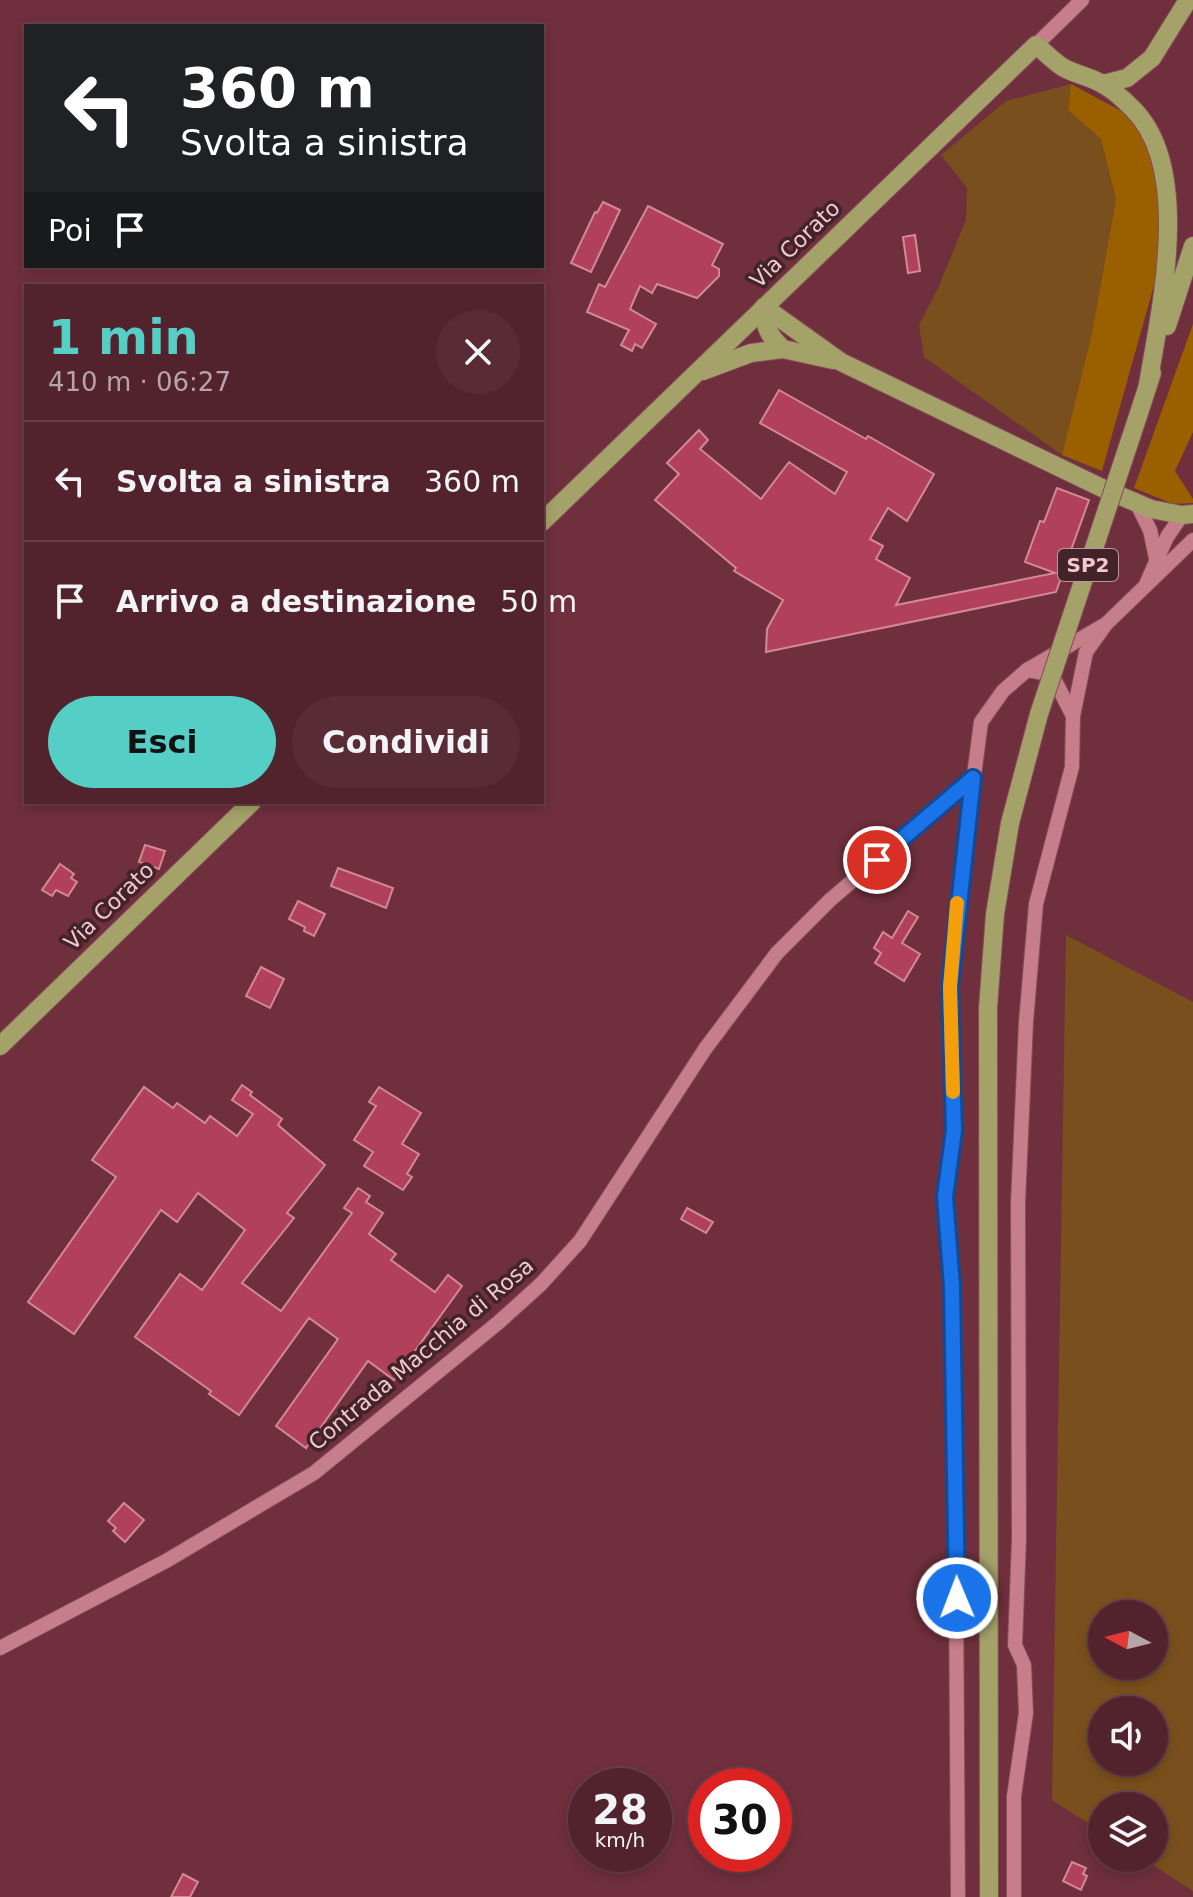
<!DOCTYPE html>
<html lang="it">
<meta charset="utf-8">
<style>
body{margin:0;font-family:"DejaVu Sans",sans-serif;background:#592b35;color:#f1f3f6;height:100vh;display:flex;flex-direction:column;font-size:30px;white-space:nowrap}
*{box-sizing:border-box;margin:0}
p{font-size:26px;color:#b5a4aa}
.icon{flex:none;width:44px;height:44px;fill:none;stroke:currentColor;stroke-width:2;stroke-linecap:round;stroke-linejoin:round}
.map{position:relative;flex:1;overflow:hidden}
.drawer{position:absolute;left:24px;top:284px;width:520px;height:520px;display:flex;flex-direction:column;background:#53232d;border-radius:0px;box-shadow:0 4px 12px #0003,0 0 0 2px #694049}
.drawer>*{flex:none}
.top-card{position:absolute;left:24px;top:24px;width:520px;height:244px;border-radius:0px;box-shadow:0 4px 12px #0003,0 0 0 2px #694049;background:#202124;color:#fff;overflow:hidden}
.needle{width:52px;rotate:277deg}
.tools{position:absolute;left:1088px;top:1600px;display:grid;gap:16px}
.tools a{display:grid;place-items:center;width:80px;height:80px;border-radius:50%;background:#53232d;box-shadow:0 4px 12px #0003,0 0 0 2px #694049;font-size:40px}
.speed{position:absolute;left:568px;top:1768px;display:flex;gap:16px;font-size:40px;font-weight:700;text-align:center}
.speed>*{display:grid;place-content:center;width:104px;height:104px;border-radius:50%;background:#53232d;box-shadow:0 4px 12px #0003,0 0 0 2px #694049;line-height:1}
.speed small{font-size:20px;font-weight:400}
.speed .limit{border:12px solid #d22;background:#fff;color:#111}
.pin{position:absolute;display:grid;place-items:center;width:68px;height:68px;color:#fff;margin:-34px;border:4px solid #fff;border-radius:50%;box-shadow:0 2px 8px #0007}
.me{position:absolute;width:88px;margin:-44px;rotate:359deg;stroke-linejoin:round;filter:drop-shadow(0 0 6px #0008)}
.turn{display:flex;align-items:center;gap:28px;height:168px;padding:0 24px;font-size:36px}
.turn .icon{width:104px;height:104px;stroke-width:2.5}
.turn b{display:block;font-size:56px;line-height:68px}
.then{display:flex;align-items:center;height:76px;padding:0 24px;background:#0003;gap:16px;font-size:30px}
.round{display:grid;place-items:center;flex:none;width:84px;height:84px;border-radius:42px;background:#592b35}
.overview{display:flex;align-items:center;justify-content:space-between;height:136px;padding:0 24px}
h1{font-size:48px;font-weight:700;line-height:60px;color:#55cec5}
.action{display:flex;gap:16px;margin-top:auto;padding:16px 24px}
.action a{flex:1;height:92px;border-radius:48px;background:#55cec5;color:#111;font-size:32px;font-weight:700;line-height:92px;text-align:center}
.action a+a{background:#592b35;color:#f1f3f6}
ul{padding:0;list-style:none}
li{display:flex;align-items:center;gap:24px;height:120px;padding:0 24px;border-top:2px solid #694049}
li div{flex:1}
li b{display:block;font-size:30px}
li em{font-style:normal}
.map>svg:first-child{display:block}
.green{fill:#79501d;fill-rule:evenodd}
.forest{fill:#9a6000}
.building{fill:#b1415b;stroke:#d38995;stroke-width:2}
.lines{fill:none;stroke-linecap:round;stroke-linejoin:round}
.minor-casing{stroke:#844d5a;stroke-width:16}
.major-casing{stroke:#844d5a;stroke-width:20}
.minor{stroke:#c77e8b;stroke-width:14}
.major{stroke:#a4a169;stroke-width:18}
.major-bridge-casing{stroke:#844d5a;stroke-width:20;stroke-linecap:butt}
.major-bridge{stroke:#a4a169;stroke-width:18}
.route-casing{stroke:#114b97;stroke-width:20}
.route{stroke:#1a73e8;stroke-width:14}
.slow{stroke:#f59e0b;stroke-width:14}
.labels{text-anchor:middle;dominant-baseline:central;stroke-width:7;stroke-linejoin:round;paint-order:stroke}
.shield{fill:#412328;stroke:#bc969c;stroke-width:2}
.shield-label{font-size:20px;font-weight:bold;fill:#f0c8ce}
.street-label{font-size:22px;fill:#f0c8ce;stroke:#412328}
</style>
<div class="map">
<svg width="1193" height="1897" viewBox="0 0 1193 1897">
<rect width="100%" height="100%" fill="#6f2f3c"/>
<!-- green -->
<g class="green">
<polygon points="1071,84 1068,110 1101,139 1116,199 1092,333 1062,455 924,357 919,325 938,288 966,220 967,188 941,155 1006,101"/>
<path d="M1066,935l127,67v889l-51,-33h12v-52h-52v26l-50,-32zM1102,1614h52v52h-52zM1102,1710h52v52h-52z"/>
</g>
<!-- forest -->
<g class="forest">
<polygon points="1071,84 1138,120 1162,178 1163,253 1102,471 1062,455 1092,333 1116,199 1101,139 1068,110"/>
<polygon points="1193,324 1193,432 1175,471 1193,499 1193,503 1173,504 1134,488"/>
</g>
<!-- building -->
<g class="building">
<polygon points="603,202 620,210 591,272 571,263 595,212 597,213"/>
<polygon points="648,206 723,244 712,265 719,269 719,276 697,298 657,284 652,293 640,286 630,309 656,324 642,348 635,344 632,351 621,345 629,330 587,312 599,284 605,287"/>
<polygon points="915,235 920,271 908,273 903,237"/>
<polygon points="779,390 866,439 868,436 934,474 907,521 888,508 870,539 883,546 876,559 910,578 896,605 1055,573 1025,562 1040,521 1044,522 1057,488 1089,500 1056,592 766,652 767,629 783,600 734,571 736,568 655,500 679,474 667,463 699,430 708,440 700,449 761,499 789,462 835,494 847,472 760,423"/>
<polygon points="145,845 165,851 159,869 139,862"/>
<polygon points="60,864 74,874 71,878 77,882 68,896 56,890 52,896 42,890"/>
<polygon points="338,868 393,888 386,908 331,886"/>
<polygon points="298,901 325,914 314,936 304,931 305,927 289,919"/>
<polygon points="908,911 918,917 902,943 920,954 904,981 875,963 881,953 874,948 883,932 892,938"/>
<polygon points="261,967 284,979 270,1008 246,996"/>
<polygon points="242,1085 252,1092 250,1095 282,1119 278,1125 325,1165 287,1213 294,1218 242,1283 281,1311 352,1213 344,1208 358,1188 370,1196 366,1202 383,1213 369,1234 396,1254 391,1260 435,1292 448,1275 462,1286 394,1380 368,1361 306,1448 276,1426 338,1339 309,1318 239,1415 209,1394 211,1391 135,1337 180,1274 202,1290 245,1230 198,1193 177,1222 161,1210 74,1334 28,1302 116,1177 92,1160 144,1087 173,1108 177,1103 205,1123 210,1116 237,1136 253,1114 232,1100"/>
<polygon points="379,1087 421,1113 402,1144 419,1154 407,1174 412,1177 403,1190 364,1166 373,1152 354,1140 376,1106 369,1102"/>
<polygon points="687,1208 713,1222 706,1233 681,1219"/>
<polygon points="124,1503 144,1520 125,1542 113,1531 116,1528 108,1521"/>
<polygon points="1072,1862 1086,1868 1083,1874 1087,1876 1081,1890 1063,1881"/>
<polygon points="183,1874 198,1882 190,1897 171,1897"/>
</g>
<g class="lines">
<defs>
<g id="minor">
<polyline points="1036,45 1082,0"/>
<polyline points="1136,502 1150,530 1156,558"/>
<polyline points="1147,582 1167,537 1182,515"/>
<polyline points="1073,716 1086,652 1106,624 1193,540"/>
<polyline points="0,1648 166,1561 314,1473 499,1322 541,1284 580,1241 705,1049 777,953 830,900 973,778"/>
<polyline points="958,1897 955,1430 952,1286 945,1197 954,1130 950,987 959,890 981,722 1003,691 1027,670 1106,624"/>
<polyline points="1014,1897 1014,1796 1026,1713 1024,1665 1015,1645 1019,1539 1018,1203 1026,1022 1036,904 1072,767 1073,716 1052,675 1027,670"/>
</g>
<g id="major">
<polyline points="1103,84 1127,78 1152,58 1188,0"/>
<polyline points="764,307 841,362 1102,488 1151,509 1182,515 1193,514"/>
<path d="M764,307c0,20 5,29 19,42"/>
<polyline points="1167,326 1193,246"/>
<polyline points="703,371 751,353 783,349 833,360"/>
<polyline points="1138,416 1152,373"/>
<path d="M542,522l494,-477c9,7 18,17 28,23 13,7 28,9 40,17 9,5 20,15 28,23 61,59 29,199 16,276"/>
<polyline points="0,1046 252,802"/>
<polyline points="989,1897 988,1008 995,914 1010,823 1039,714"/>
</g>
</defs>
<!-- minor casing -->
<use href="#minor" class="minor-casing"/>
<!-- major casing -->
<use href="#major" class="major-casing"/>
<!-- minor -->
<use href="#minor" class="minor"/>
<!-- major -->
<use href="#major" class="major"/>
<defs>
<polyline id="major-bridge" points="1039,714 1138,416"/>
</defs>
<!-- major-bridge casing -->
<use href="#major-bridge" class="major-bridge-casing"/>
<!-- major-bridge -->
<use href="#major-bridge" class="major-bridge"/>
</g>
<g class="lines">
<defs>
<polyline id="route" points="877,860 973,778 950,987 954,1130 945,1197 952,1286 957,1598"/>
</defs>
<!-- route casing -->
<use href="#route" class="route-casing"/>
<!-- route -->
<use href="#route" class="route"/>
<!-- slow -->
<polyline class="slow" points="953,1092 950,987 957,903"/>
</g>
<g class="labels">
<!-- shield labels -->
<rect class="shield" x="1058" y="549" width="60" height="32" rx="6"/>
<g class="shield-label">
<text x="1088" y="565">SP2</text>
</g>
<!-- street labels -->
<g class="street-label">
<text transform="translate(795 244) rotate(-44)">Via Corato</text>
<text transform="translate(109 906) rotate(-44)">Via Corato</text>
<text transform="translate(421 1354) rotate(-40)">Contrada Macchia di Rosa</text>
</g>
</g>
</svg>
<div class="tools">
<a><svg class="needle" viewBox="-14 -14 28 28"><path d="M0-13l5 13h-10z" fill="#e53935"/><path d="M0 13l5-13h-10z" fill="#b5a4aa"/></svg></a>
<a><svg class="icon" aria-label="sound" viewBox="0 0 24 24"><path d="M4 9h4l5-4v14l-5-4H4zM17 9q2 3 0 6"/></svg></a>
<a><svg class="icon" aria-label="layers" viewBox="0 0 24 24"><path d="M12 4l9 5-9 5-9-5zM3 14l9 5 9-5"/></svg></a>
</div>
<div class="speed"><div>28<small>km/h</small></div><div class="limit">30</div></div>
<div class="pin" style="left:877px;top:860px;background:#d93025"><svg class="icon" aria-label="arrive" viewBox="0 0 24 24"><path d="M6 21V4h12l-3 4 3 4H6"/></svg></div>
<svg class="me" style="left:957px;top:1598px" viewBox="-20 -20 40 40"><circle r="17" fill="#1a73e8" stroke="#fff" stroke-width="3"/><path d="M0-11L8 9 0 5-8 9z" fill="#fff"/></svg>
<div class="top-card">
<div class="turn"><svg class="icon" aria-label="left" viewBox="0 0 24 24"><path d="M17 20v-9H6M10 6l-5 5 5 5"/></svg><div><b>360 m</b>Svolta a sinistra</div></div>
<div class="then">Poi<svg class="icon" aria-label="arrive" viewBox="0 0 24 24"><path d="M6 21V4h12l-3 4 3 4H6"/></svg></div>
</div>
<section class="drawer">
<div class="overview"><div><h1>1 min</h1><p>410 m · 06:27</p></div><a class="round"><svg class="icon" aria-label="close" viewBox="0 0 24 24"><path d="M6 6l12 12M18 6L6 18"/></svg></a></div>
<ul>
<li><svg class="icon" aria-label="left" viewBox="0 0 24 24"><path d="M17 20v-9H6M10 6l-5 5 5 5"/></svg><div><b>Svolta a sinistra</b></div><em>360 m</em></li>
<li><svg class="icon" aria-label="arrive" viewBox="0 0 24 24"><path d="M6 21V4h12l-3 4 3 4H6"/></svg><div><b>Arrivo a destinazione</b></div><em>50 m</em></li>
</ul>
<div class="action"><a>Esci</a><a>Condividi</a></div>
</section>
</div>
